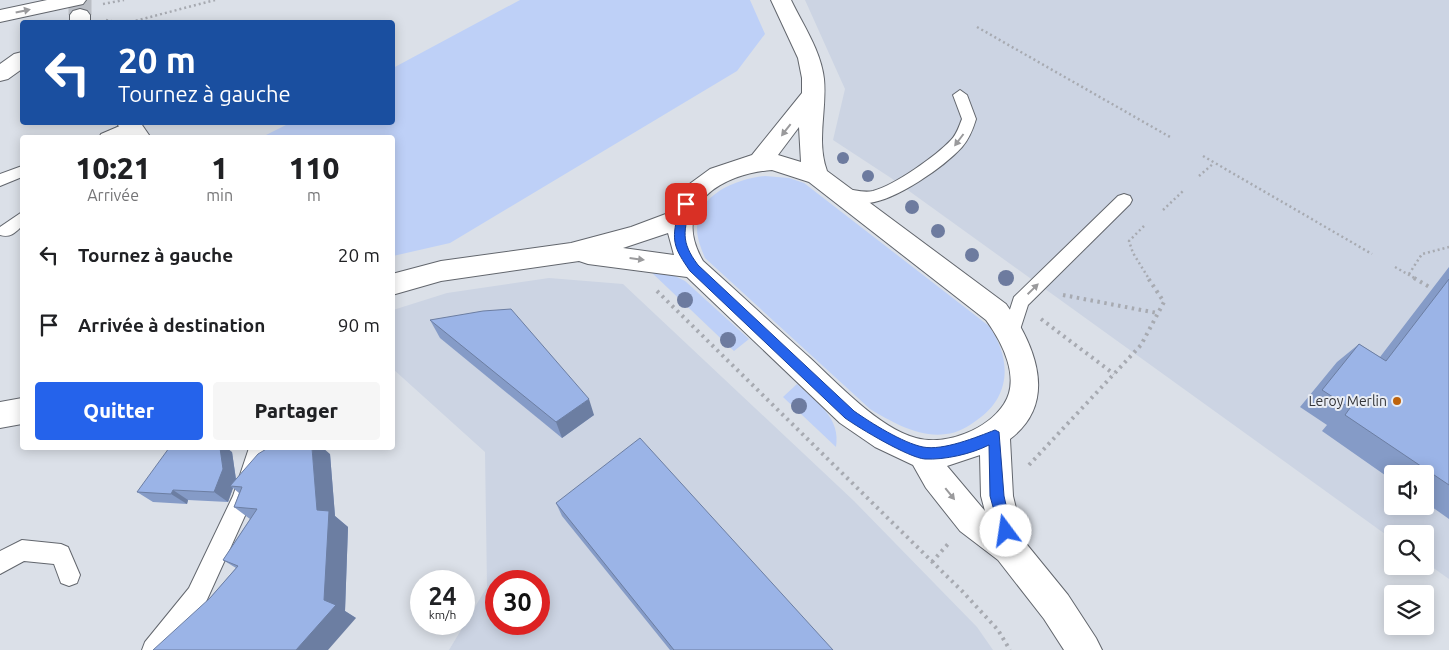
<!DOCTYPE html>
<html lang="fr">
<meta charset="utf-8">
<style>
body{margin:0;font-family:Ubuntu,sans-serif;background:#f6f6f6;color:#202124;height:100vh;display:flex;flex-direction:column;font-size:19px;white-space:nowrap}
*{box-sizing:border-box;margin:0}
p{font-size:16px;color:#757577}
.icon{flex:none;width:28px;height:28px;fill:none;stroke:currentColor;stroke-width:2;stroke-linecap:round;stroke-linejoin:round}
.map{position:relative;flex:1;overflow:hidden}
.sheet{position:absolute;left:20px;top:135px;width:375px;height:315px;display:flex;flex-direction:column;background:#fff;border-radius:5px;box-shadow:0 2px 12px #0003}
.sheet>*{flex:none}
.guide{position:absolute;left:20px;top:20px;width:375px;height:105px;border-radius:5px;box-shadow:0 2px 12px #0003;background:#1a4fa0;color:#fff;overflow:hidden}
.fabs{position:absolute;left:1384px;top:465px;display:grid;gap:10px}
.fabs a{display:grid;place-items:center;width:50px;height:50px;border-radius:5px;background:#fff;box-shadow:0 2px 12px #0003;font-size:25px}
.speed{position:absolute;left:410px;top:570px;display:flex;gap:10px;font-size:25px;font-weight:700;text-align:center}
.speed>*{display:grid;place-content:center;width:65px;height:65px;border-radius:50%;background:#fff;box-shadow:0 2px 12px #0003;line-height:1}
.speed small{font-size:12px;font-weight:400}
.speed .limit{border:8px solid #d22;background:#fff;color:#111}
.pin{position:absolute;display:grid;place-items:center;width:42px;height:42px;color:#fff;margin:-21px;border-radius:10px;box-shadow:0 2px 8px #0006}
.me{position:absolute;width:55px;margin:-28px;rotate:346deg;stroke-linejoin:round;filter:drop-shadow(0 0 4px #0008)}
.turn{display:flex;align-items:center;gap:18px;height:105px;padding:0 15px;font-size:22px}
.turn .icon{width:65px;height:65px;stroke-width:2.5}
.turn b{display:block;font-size:35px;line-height:42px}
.eta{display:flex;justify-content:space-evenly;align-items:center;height:85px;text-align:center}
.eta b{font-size:30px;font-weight:800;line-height:35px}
.cta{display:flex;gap:10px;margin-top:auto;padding:10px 15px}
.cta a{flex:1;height:58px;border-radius:5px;background:#2563eb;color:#fff;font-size:20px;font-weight:800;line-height:58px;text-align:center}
.cta a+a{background:#f6f6f6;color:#202124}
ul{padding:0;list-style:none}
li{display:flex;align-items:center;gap:15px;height:70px;padding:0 15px}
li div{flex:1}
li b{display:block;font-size:19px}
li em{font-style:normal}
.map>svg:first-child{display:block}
.built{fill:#ccd4e3;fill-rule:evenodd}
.green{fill:#bed0f7}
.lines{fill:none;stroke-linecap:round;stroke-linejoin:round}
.street-tunnel{stroke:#babec5;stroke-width:23;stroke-dasharray:23 11;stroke-linecap:butt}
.lane-casing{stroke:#62666d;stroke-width:2}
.street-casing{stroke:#62666d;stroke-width:2}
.primary-casing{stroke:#62666d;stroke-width:2}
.path-far1{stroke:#a7aab1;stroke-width:2.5;stroke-dasharray:2 3;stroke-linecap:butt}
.path{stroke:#a7aab1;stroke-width:4;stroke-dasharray:2.5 4.5;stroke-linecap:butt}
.lane{fill:#fff;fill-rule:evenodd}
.street{fill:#fff;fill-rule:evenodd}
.primary{fill:#fff;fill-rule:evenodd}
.tree{fill:#6d7b9f}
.wall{fill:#859bc7}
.shaded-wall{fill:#6c7ea2}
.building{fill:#9bb4e7;stroke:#6c7ea2}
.oneway{fill:#9a9a9c}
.route{fill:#2563eb;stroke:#184099}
.poi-dot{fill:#be630c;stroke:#e9edf5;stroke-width:2}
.labels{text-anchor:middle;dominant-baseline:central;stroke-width:4;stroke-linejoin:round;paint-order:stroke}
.poi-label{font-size:14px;fill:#35363a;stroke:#e9edf5;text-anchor:end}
</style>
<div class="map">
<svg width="1449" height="650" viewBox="0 0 1449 650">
<rect width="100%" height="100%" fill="#dbe0e8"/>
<!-- built -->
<g class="built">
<path d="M805,0h644v579l-24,-17v-28h-33v5l-501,-361 -58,-38 12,-51zM1392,474h33v32h-33z"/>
<path d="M549,278l74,6 231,217 123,126 16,23h-544l38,-63 -2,-135 -92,-83v-59l54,-17zM496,581h43v43h-43z"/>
</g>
<!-- green -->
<g class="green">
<polygon points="520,0 750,0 765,34 737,71 450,243 393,256 392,138 262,137 290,123 392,122 393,68"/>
<path d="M765,176l24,2 15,5 185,143c23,33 22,71 -12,94 -9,7 -20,13 -31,14 -27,4 -54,-12 -76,-25l-165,-151c-4,-10 -8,-19 -8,-30 0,-34 40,-49 68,-52z"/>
<polygon points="648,269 669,273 685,281 749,339 734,351"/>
<path d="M797,384c20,18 44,34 39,63l-53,-50z"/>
</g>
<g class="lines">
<!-- street-tunnel -->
<polyline class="street-tunnel" points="80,0 80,15"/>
<defs>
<g id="lane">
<path d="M960,90l7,5 9,24c-3,10 -7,20 -14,28 -18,20 -66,53 -93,56 -11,1 -24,-2 -34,-5l-3,-4 3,-4c12,-4 25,4 38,1 22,-6 63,-35 78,-51 6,-6 8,-14 11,-21l-9,-24z"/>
<path d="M129,122l7,1 2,4c-8,12 -26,11 -39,11l2,-4z"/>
<polygon points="22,166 22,177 0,186 0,174"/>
<polygon points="1124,194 1130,196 1132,200 1130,204 1028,305 1018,336 1012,338 1006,336 1003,331 1014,297 1118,196"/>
<path d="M22,212v14c-7,7 -12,12 -22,9v-8z"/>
<polygon points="249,448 268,448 253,498 205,604 167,650 142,650 145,642 189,588 233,496"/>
<polygon points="22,540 61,544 68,547 80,575 77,583 69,586 61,583 54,564 24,561 0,574 0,551"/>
</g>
<g id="street">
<path d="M771,0h20c12,25 30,51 33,79 3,31 -8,62 3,92l179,133c29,41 53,98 4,135l3,57 11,45 44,54 28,43 6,12h-38l-20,-31 -46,-59 -38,-29 -34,-43 -13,-23 -38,-18 -35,-24 -153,-146 -99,-13 -9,-3 -138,20 -49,14v-21l49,-13 130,-18 60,-16 40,-15 13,-24 26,-19 42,-14 50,-62v-15l-4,-20zM799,127l2,35 -23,-7zM772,170l37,12 177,138c16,22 35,58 18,84 -17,26 -58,42 -88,34 -37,-10 -78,-54 -106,-80 -36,-32 -71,-65 -107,-97 -33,-57 19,-87 69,-91zM668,233l6,22 -51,-7zM980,455l1,41 4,15 -38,-45z"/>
<polygon points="80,9 87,11 90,15 90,22 70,22 70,15 73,11"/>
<polygon points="22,52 22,69 8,79 0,81 0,64 14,54"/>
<polygon points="116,122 140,122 151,138 127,138"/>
<polygon points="22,398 22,424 0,428 0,402"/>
</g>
<polygon id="primary" points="47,0 86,0 83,4 0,22 0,10"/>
</defs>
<!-- lane casing -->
<use href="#lane" class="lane-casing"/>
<!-- street casing -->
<use href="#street" class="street-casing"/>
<!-- primary casing -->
<use href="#primary" class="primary-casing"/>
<!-- path-far1 -->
<g class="path-far1">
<polyline points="103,4 124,0"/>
<polyline points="106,20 115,22"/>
<polyline points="131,22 215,0"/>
<polyline points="977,27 1170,137"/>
<polyline points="1203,156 1372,254"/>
<polyline points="1199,176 1214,163"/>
<polyline points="1163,210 1183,191"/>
<polyline points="1144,226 1129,241 1133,253 1149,279"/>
<polyline points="1395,267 1416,279"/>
<polyline points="1409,274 1422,254 1449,247"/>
</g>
<!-- path -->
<g class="path">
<polyline points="1414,278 1431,288"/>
<polyline points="657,291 963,592 998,630 1010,650"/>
<polyline points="1063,295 1157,313"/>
<polyline points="1041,319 1114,374"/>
<polyline points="1029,465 1141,345 1164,302 1148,278"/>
<polyline points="932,562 948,544"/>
</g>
<!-- lane -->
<use href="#lane" class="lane"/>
<!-- street -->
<use href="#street" class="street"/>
<!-- primary -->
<use href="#primary" class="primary"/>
</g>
<!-- trees -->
<g class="tree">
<circle cx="843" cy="158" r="6"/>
<circle cx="868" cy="176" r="6"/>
<circle cx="912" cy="207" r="7"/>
<circle cx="938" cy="231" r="7"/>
<circle cx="972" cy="255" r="7"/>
<circle cx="1006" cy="278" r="8"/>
<circle cx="685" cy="300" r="8"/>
<circle cx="728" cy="340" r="8"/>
<circle cx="799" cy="406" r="8"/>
</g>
<!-- wall -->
<g class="wall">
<polygon points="1449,267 1449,519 1425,502 1425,474 1392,474 1392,480 1322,431 1327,425 1300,407 1337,362 1359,344 1380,357"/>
<polygon points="430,320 594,415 562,438 440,338"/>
<polygon points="232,452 236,479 330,454 335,516 348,527 345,611 356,618 210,598 236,568 223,560 250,519 234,507 239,493 233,488 228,502 188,500 187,504 153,502 137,492"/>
<polygon points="556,503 833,650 670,650 562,516"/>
</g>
<!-- shaded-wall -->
<g class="shaded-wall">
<polygon points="589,399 594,415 562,438 556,422"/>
<polygon points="220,448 227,448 232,452 236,480 230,486 233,488 228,502 214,492"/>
<polygon points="312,448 323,448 330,454 335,516 348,527 345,611 356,618 328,650 296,650 324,600"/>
<polygon points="173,490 188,500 187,504 171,494"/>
</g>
<!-- building -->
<g class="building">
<polygon points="1449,279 1449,485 1345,415 1350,408 1322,390 1359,344 1386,361"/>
<polygon points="511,309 589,399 556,422 430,320 483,311"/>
<polygon points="640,438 833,650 674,650 556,503"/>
<polygon points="169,448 220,448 223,469 214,492 173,490 171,494 137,492"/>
<polygon points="268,448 312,448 317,510 329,511 324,600 336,605 296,650 153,650 210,598 238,566 223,560 257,509 234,507 242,487 230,486 258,454"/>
</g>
<!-- one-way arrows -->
<defs><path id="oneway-solid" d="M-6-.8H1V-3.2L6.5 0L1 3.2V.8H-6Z" transform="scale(1.25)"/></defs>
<g class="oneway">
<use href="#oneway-solid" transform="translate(23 11) rotate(-12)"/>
<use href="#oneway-solid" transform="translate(786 130) rotate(128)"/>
<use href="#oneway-solid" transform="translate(959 140) rotate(127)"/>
<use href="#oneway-solid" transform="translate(637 259) rotate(7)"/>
<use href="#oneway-solid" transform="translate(1033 289) rotate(-44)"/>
<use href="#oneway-solid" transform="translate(950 494) rotate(51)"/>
</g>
<!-- route -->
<path class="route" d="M686,201l5,3c-7,27 -11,37 7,61l156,146c17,12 49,32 69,36 20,4 54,-10 72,-17l4,2 5,64 8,35 -2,5 -4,2 -5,-2 -11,-40 -1,-51c-18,9 -44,15 -64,14 -16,-1 -66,-31 -80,-41l-155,-147c-16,-23 -19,-30 -12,-57 2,-6 2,-11 8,-13z"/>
<!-- markers -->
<circle class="poi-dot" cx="1397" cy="401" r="5"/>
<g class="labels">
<!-- poi labels -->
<g class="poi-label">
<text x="1387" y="401">Leroy Merlin</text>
</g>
</g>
</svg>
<div class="fabs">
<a><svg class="icon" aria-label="sound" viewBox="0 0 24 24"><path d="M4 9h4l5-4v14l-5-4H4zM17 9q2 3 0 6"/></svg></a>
<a><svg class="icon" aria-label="search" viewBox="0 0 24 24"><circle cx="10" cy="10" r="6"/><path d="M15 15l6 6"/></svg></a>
<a><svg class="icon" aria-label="layers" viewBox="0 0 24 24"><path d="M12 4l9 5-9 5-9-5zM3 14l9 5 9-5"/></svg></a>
</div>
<div class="speed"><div>24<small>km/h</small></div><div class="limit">30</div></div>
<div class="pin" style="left:686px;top:204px;background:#d93025"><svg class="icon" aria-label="arrive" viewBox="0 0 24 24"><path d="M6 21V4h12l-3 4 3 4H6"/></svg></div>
<svg class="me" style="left:1006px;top:531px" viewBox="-20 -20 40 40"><circle r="19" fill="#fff"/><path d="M0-13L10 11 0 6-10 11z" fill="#2563eb"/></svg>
<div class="guide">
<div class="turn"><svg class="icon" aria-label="left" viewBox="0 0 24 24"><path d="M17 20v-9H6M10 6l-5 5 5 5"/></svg><div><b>20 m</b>Tournez à gauche</div></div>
</div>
<section class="sheet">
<div class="eta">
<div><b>10:21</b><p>Arrivée</p></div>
<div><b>1</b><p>min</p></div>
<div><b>110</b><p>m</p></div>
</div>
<ul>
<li><svg class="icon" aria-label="left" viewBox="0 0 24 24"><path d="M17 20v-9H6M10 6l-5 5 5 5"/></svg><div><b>Tournez à gauche</b></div><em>20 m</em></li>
<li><svg class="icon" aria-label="arrive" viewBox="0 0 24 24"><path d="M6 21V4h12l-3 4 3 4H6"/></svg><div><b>Arrivée à destination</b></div><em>90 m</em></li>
</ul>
<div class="cta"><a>Quitter</a><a>Partager</a></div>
</section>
</div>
